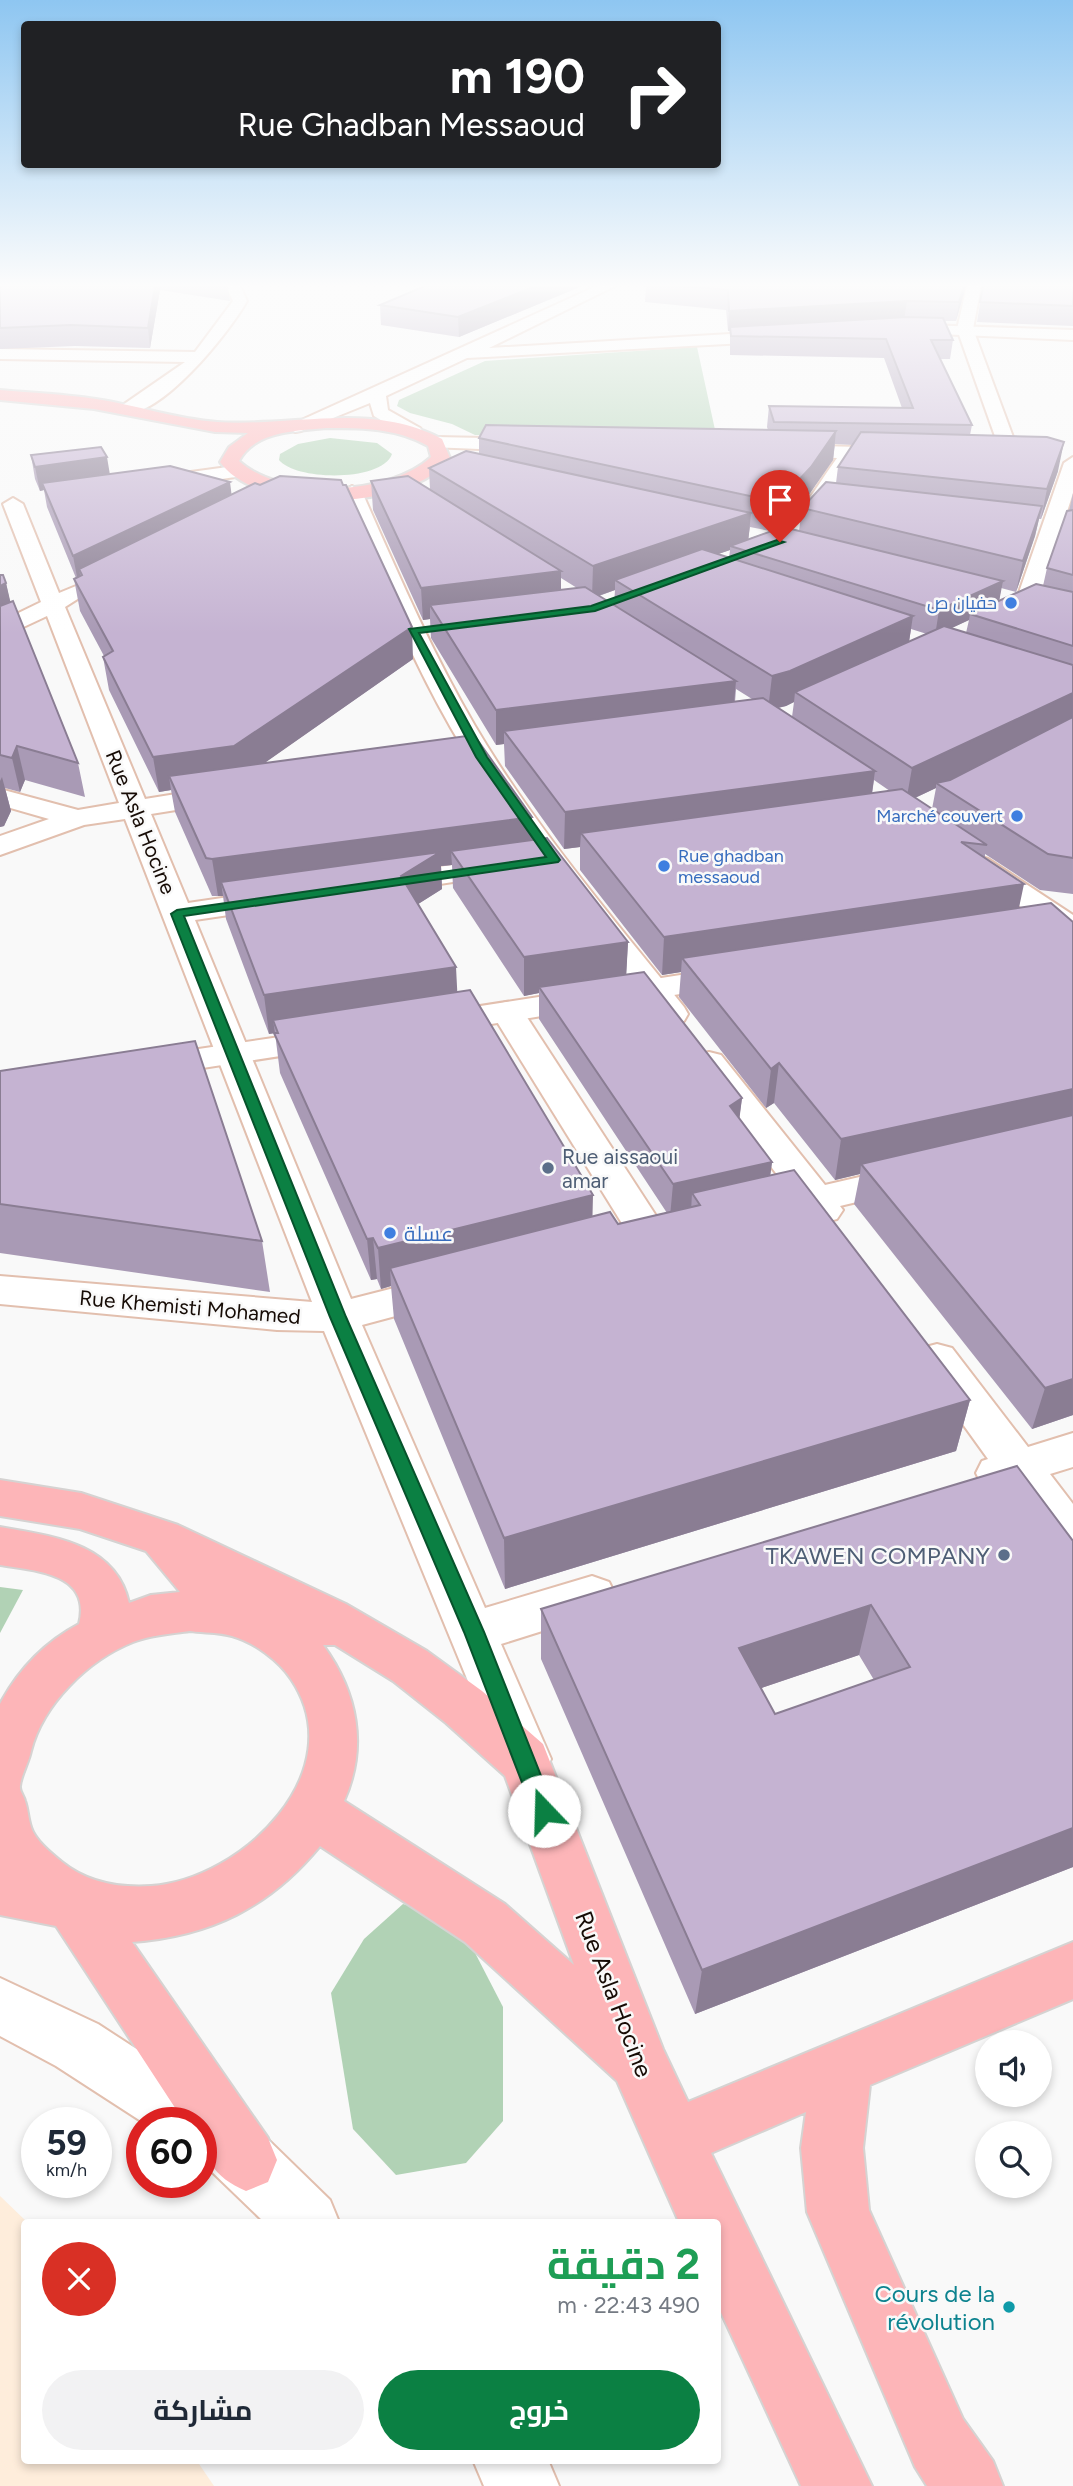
<!DOCTYPE html>
<html lang="ar">
<meta charset="utf-8">
<style>
body{margin:0;font-family:Figtree,Cairo,sans-serif;background:#f2f2f3;color:#1f2937;direction:rtl;height:100vh;display:flex;flex-direction:column;font-size:26px;white-space:nowrap}
*{box-sizing:border-box;margin:0}
p{font-size:23px;color:#747a83}
.icon{flex:none;width:38px;height:38px;fill:none;stroke:currentColor;stroke-width:2;stroke-linecap:round;stroke-linejoin:round}
.map{position:relative;flex:1;overflow:hidden;direction:ltr}
.side{position:absolute;left:21px;top:2219px;width:700px;height:245px;display:flex;flex-direction:column;background:#fff;border-radius:7px;box-shadow:0 4px 10px #0003;direction:rtl}
.side>*{flex:none}
.guide{position:absolute;left:21px;top:21px;width:700px;height:147px;border-radius:7px;box-shadow:0 4px 10px #0003;direction:rtl;background:#202124;color:#fff;overflow:hidden}
.tools{position:absolute;left:975px;top:2030px;display:grid;gap:14px}
.tools a{display:grid;place-items:center;width:77px;height:77px;border-radius:50%;background:#fff;box-shadow:0 4px 10px #0003;font-size:35px}
.speed{position:absolute;left:21px;top:2107px;display:flex;gap:14px;font-size:35px;font-weight:700;text-align:center}
.speed>*{display:grid;place-content:center;width:91px;height:91px;border-radius:50%;background:#fff;box-shadow:0 4px 10px #0003;line-height:1}
.speed small{font-size:18px;font-weight:400}
.speed .limit{border:10px solid #d22;background:#fff;color:#111}
.pin{position:absolute;display:grid;place-items:center;width:60px;height:60px;color:#fff;margin:-72px -30px;border-radius:50% 50% 50% 0;rotate:-45deg;box-shadow:0 0 7px #0007}
.pin .icon{rotate:45deg}
.me{position:absolute;width:77px;margin:-38px;rotate:339deg;stroke-linejoin:round;filter:drop-shadow(0 0 5px #0008)}
.turn{display:flex;align-items:center;gap:24px;height:147px;padding:0 21px;font-size:32px}
.turn .icon{width:91px;height:91px;stroke-width:2.5}
.turn b{display:block;font-size:49px;line-height:60px}
.round{display:grid;place-items:center;flex:none;width:74px;height:74px;border-radius:37px;background:#f2f2f3}
.summary{display:flex;align-items:center;justify-content:space-between;height:119px;padding:0 21px}
h1{font-size:42px;font-weight:700;line-height:52px;color:#1e9e55}
.cta{display:flex;gap:14px;margin-top:auto;padding:14px 21px}
.cta a{flex:1;height:80px;border-radius:42px;background:#0b8043;color:#fff;font-size:28px;font-weight:700;line-height:80px;text-align:center}
.cta a+a{background:#f2f2f3;color:#1f2937}
.map>svg:first-child{display:block}
.industrial{fill:#feeddb}
.green{fill:#b1d2b5}
.lines{fill:none;stroke-linecap:round;stroke-linejoin:round}
.minor-casing{stroke:#e2bfae;stroke-width:4}
.tertiary-casing{stroke:#e2bfae;stroke-width:4}
.secondary-casing{stroke:#e2bfae;stroke-width:4}
.primary-casing{stroke:#d5d3d2;stroke-width:4}
.minor{fill:#fff;fill-rule:evenodd}
.tertiary{fill:#fff;fill-rule:evenodd}
.secondary{fill:#fff;fill-rule:evenodd}
.primary{fill:#fdb5b8;fill-rule:evenodd}
.wall{fill:#a99ab5;fill-rule:evenodd}
.shaded-wall{fill:#8a7d93}
.building{fill:#c5b3d2;stroke:#8a7d93;stroke-width:2;fill-rule:evenodd}
.route{fill:#0b8043;stroke:#07532c;stroke-width:2}
.shop-dot{fill:#3f7fe0;stroke:#f9f9f9;stroke-width:2.5}
.service-dot{fill:#5c6f8a;stroke:#f9f9f9;stroke-width:2.5}
.culture-dot{fill:#0f9aa8;stroke:#f9f9f9;stroke-width:2.5}
.labels{text-anchor:middle;dominant-baseline:central;stroke-width:5;stroke-linejoin:round;paint-order:stroke}
.far-shop-label{font-size:18px;fill:#366cbe;stroke:#f9f9f9;text-anchor:end}
.street-label{font-size:21px;fill:#160b05;stroke:#f9f9f9}
.service-label{font-size:21px;fill:#4e5e75;stroke:#f9f9f9;text-anchor:start}
.shop-label{font-size:21px;fill:#366cbe;stroke:#f9f9f9;text-anchor:start}
.near-service-label{font-size:24px;fill:#4e5e75;stroke:#f9f9f9;text-anchor:end}
.near-street-label{font-size:24px;fill:#160b05;stroke:#f9f9f9}
.near-culture-label{font-size:24px;fill:#0d838f;stroke:#f9f9f9;text-anchor:end}
</style>
<div class="map">
<svg width="1073" height="2486" viewBox="0 0 1073 2486">
<rect width="100%" height="100%" fill="#f9f9f9"/>
<!-- industrial -->
<polygon class="industrial" points="0,2196 27,2222 24,2222 24,2460 197,2461 214,2486 0,2486"/>
<!-- green -->
<g class="green">
<polygon points="697,347 717,439 475,435 452,424 410,413 397,406 399,400 485,361"/>
<path d="M330,438l47,5 15,11c-10,28 -96,27 -113,6l1,-6 18,-10z"/>
<polygon points="0,1587 23,1590 0,1633"/>
<polygon points="403,1904 457,1918 503,2007 503,2121 466,2163 396,2175 353,2129 331,1993 364,1939"/>
</g>
<g class="lines">
<defs>
<g id="minor">
<path d="M226,286h14l7,15c-17,30 -88,121 -127,112l-3,-4 68,-47 -185,-3v-10l195,3 38,-51z"/>
<polygon points="967,286 981,286 973,329 1020,456 1018,460 1004,460 1002,456 957,329"/>
<polygon points="436,437 532,439 541,445 532,451 430,447 427,443"/>
<path d="M781,445l118,3 9,6 -9,6 -44,-2 -56,79c-14,11 -38,25 -56,20l-4,-4c9,-13 32,-12 44,-23 21,-19 37,-49 54,-72l-63,-3 -2,-4z"/>
<polygon points="1073,457 1073,493 1037,605 1005,624 989,624 986,619 989,614 1016,601 1064,463"/>
<polygon points="235,466 242,468 245,472 242,476 154,489 144,483 154,477"/>
<path d="M352,486l10,6c35,79 69,159 113,234 59,100 136,190 209,281l4,7 -4,7 -12,3 -12,-3c-73,-95 -149,-189 -209,-293 -43,-75 -75,-156 -109,-236z"/>
<polygon points="13,498 23,504 59,593 76,586 87,593 65,607 145,799 226,786 236,788 240,794 236,800 226,802 151,814 188,903 277,890 288,893 292,899 288,905 277,908 195,920 351,1299 445,1275 459,1279 465,1289 459,1299 362,1325 485,1608 592,1576 609,1582 616,1596 609,1610 501,1644 551,1759 543,1776 525,1782 507,1776 324,1331 277,1330 0,1304 0,1276 312,1302 125,819 84,825 0,855 0,836 49,819 0,805 0,789 78,810 119,803 47,616 0,638 0,622 41,602 3,504"/>
<polygon points="978,856 988,859 1073,915 1073,938 1062,935 968,871 964,865 968,859"/>
<polygon points="502,858 512,861 517,867 512,873 388,892 378,889 373,883 378,877 388,874"/>
<polygon points="507,1002 519,1005 664,1228 669,1237 664,1246 650,1250 636,1246 491,1012 495,1005"/>
<path d="M709,1052l12,3 104,130 82,-19 13,3 5,9 -5,9 -80,19 3,4 -6,9c-11,3 -22,5 -30,-5l-15,3 -13,-3 -6,-9 6,-9 12,-3 -99,-131 5,-7z"/>
<polygon points="937,1344 952,1348 1028,1447 1073,1433 1073,1467 1050,1474 1073,1504 1073,1557 1057,1551 1009,1487 998,1490 982,1485 976,1473 982,1461 988,1459 916,1359 922,1348"/>
</g>
<g id="tertiary">
<polygon points="732,967 743,970 748,977 743,984 435,1033 423,1030 419,1023 423,1016 435,1013"/>
<polygon points="327,1030 339,1033 344,1040 339,1047 151,1076 139,1073 134,1066 139,1059 151,1056"/>
<polygon points="0,1978 98,2024 218,2102 225,2116 229,2114 251,2123 330,2200 339,2222 264,2222 207,2167 201,2152 201,2123 144,2123 56,2066 0,2036"/>
<polygon points="473,2460 548,2460 559,2486 484,2486"/>
</g>
<g id="secondary">
<polygon points="597,286 615,286 489,348 781,331 789,336 781,341 467,358 386,396 388,410 420,428 423,432 420,436 408,436 374,416 370,403 301,431 295,432 286,427"/>
<polygon points="897,324 1073,330 1073,340 892,332 892,326"/>
</g>
<g id="primary">
<path d="M0,390c32,3 64,4 96,9 40,6 80,20 121,23 75,5 155,-21 225,17l8,19c-38,53 -192,58 -230,4l9,-15 19,-14 -33,-1 -121,-23 -94,-9zM326,428c36,0 70,0 102,18l3,11c-42,39 -149,43 -192,4 16,-30 57,-30 87,-33z"/>
<path d="M0,1480l81,13 97,32 168,79 81,47 55,40 61,53 120,305 25,53 385,-160v57l-203,86 -7,63 6,62 94,209 30,42 10,25h-76l-12,-19 -108,-255 -6,-64 5,-36 -95,41 161,333h-71l-83,-180v-84h-39l-62,-141 -152,-139 -145,-96c-50,61 -109,90 -188,96l136,196 9,22 -9,22 -22,9c-32,-14 -45,-33 -45,-68h-16l-129,-197 -56,-11v-211c18,-34 45,-62 79,-80 13,-51 -43,-53 -79,-59v-38c52,9 116,16 129,76l22,-8 29,-3 -34,-41 -66,-22 -80,-13zM190,1631c14,2 29,1 42,5 22,6 47,25 59,43 63,93 -50,201 -140,207 -32,2 -63,-3 -89,-24 -11,-9 -27,-22 -31,-35 -3,-9 -3,-18 -6,-26 -1,-5 -6,-10 -5,-15 1,-11 9,-24 11,-35 12,-47 57,-91 102,-109 18,-7 37,-8 57,-11zM323,1645h12l58,36 53,42 59,53 69,189 -69,-61 -161,-103c24,-54 14,-108 -21,-156z"/>
</g>
</defs>
<!-- minor casing -->
<use href="#minor" class="minor-casing"/>
<!-- tertiary casing -->
<use href="#tertiary" class="tertiary-casing"/>
<!-- secondary casing -->
<use href="#secondary" class="secondary-casing"/>
<!-- primary casing -->
<use href="#primary" class="primary-casing"/>
<!-- minor -->
<use href="#minor" class="minor"/>
<!-- tertiary -->
<use href="#tertiary" class="tertiary"/>
<!-- secondary -->
<use href="#secondary" class="secondary"/>
<!-- primary -->
<use href="#primary" class="primary"/>
</g>
<!-- wall -->
<g class="wall">
<polygon points="0,286 228,286 230,301 160,290 150,348 75,346 0,349"/>
<polygon points="425,286 582,286 459,337 381,325 380,305"/>
<path d="M646,286h320l-10,35h-11l8,19 -3,19h-10l32,66 -2,10 88,36 -17,48h-2l-4,17 -19,56 -15,-4 -2,13 44,-15 4,-18 22,-57 4,-18v401l-33,-4 -55,-36v4l34,50 54,507 -41,14 -178,-225 6,-30 -25,6 -61,-77 -8,5 -87,-111 2,-25 -19,3 -82,-105v-23l-16,2 -59,-83 -1,-22 -8,1 -65,-107 -1,-19 -7,1 -50,-110 -2,-29 59,9 -1,-22 50,-14v-16l289,-8 -1,-3 2,-21 133,2 -18,-50 -154,-3v-24h-2l-2,-21 -81,-8zM835,444l18,1 -15,22 -2,16 -34,25 -3,23 -20,-3 29,-32 25,-36zM750,527l20,4 -22,8zM730,550l-1,8 -11,-4zM561,578l16,10 -16,2zM615,590l-1,15 -15,-9zM969,620l-3,13 -15,-5zM911,629l16,5 -18,8zM736,689l16,10 -17,3zM794,702l-2,15 -14,-9 8,-2zM874,780l13,9 3,2 -18,3zM936,788l-4,21 -17,-11z"/>
<polygon points="983,286 1073,286 1073,326 977,322"/>
<path d="M31,455l79,19 122,21 181,164 -149,104 268,77 96,102 -2,32 116,124 -3,21 33,43 -2,13 200,225 -14,51 -451,138 -111,-270 -3,-33 -10,3 -4,-10 -6,1 -91,-207 -5,-40 -6,1 -43,-115 -3,-23h-11l-37,-84 -4,-22 -12,2 -50,-102 -6,-33 1,-1 -24,-45 -6,-32 2,-1 -29,-71 -3,-17 -4,1 -5,-12zM452,865l1,23 71,108 15,-3v26l128,194 -49,11 -25,-7 -136,-225 -39,-88 24,-15 -1,-23z"/>
<polygon points="0,575 6,583 10,602 78,763 85,797 25,780 20,792 5,788 11,811 4,826 0,827"/>
<polygon points="0,1071 262,1241 270,1292 0,1253"/>
<path d="M1073,1541v326l-378,147 -154,-355v-50zM859,1655l15,25 -99,34 -14,-26z"/>
</g>
<!-- shaded-wall -->
<g class="shaded-wall">
<polygon points="155,286 160,286 160,290 150,348 148,328"/>
<polygon points="536,286 582,286 459,337 458,317"/>
<polygon points="964,286 966,286 956,321 959,302"/>
<polygon points="907,301 904,320 730,327 730,331 728,331 729,311"/>
<polygon points="836,431 833,460 808,496 775,532 778,502"/>
<polygon points="1064,442 1058,471 1041,519 1047,489"/>
<polygon points="107,457 111,481 42,483 44,490 40,491 35,467"/>
<polygon points="230,482 233,506 79,569 81,580 78,582 73,556"/>
<polygon points="1042,506 1035,536 1016,592 1023,561"/>
<polygon points="751,513 748,544 730,546 730,550 626,586 615,580 615,590 592,598 593,566"/>
<polygon points="561,571 561,603 430,605 430,619 423,620 421,588"/>
<polygon points="1003,581 998,607 970,614 969,620 935,636 939,610"/>
<polygon points="6,583 13,613 0,620 0,586"/>
<polygon points="913,616 908,648 795,692 794,702 786,706 768,710 772,676"/>
<polygon points="412,627 413,659 239,781 169,776 171,790 159,792 153,757"/>
<polygon points="736,681 733,715 504,731 504,744 496,745 496,710"/>
<polygon points="1073,693 1073,723 940,786 936,783 936,788 906,802 912,768"/>
<polygon points="17,746 25,780 20,792 12,758"/>
<polygon points="875,771 870,807 581,833 580,847 564,849 565,812"/>
<polygon points="2,777 11,811 4,826 0,827 0,781"/>
<polygon points="532,817 532,854 451,851 452,865 441,866 442,889 404,913 221,882 223,896 218,896 212,859"/>
<polygon points="1024,884 1016,922 682,958 681,972 662,975 664,937"/>
<polygon points="628,942 626,980 539,987 539,993 524,996 524,957"/>
<polygon points="456,967 458,1006 273,1020 275,1033 269,1034 264,995"/>
<polygon points="779,1063 774,1103 766,1108 771,1069"/>
<polygon points="1073,1089 1073,1126 861,1164 860,1174 835,1180 841,1139"/>
<polygon points="742,1098 738,1130 730,1106"/>
<polygon points="772,1162 768,1194 692,1193 691,1212 670,1217 673,1184"/>
<polygon points="593,1195 592,1236 390,1268 391,1286 381,1289 378,1248"/>
<polygon points="373,1238 377,1279 371,1280 367,1239"/>
<polygon points="1073,1379 1073,1415 1032,1429 1045,1388"/>
<polygon points="970,1400 956,1451 505,1589 504,1538"/>
<polygon points="871,1605 859,1655 732,1698 739,1648"/>
<polygon points="1073,1828 1073,1867 695,2014 702,1970"/>
</g>
<!-- building -->
<g class="building">
<polygon points="0,286 155,286 148,328 71,325 0,328"/>
<polygon points="425,286 536,286 458,317 380,305"/>
<polygon points="680,286 964,286 959,302 907,301 729,311 728,290"/>
<polygon points="983,286 1073,286 1073,306 980,302"/>
<polygon points="907,317 943,318 953,340 931,340 972,425 774,422 769,406 913,408 886,339 731,336 730,327"/>
<polygon points="486,425 836,431 811,467 778,502 479,438"/>
<polygon points="861,432 1047,437 1064,442 1047,489 838,467"/>
<polygon points="101,447 107,457 35,467 31,455"/>
<polygon points="466,451 751,513 593,566 429,468"/>
<polygon points="170,466 230,482 73,556 42,483"/>
<polygon points="280,476 341,480 343,485 346,485 412,627 234,746 153,757 103,657 113,651 74,579 82,575 79,569 255,483 260,485"/>
<polygon points="408,476 561,571 421,588 371,481"/>
<polygon points="826,482 1042,506 1023,561 802,508"/>
<polygon points="1073,510 1073,575 1047,568 1067,511"/>
<polygon points="783,527 1003,581 939,610 730,546"/>
<polygon points="702,549 913,616 790,671 772,676 615,580"/>
<polygon points="0,575 3,575 6,583 0,586"/>
<polygon points="1036,584 1073,592 1073,646 970,614"/>
<polygon points="585,587 736,681 496,710 430,605"/>
<polygon points="13,601 78,763 17,746 12,758 0,755 0,606"/>
<polygon points="944,626 1073,665 1073,693 912,768 795,692"/>
<polygon points="763,698 875,771 565,812 504,731"/>
<polygon points="1073,717 1073,858 1048,854 936,783 950,780"/>
<polygon points="474,735 532,817 212,859 206,858 169,776"/>
<polygon points="902,789 987,845 961,842 1024,884 664,937 581,833"/>
<polygon points="547,838 628,942 524,957 451,851"/>
<polygon points="440,852 401,876 456,967 264,995 221,882"/>
<polygon points="1051,903 1073,922 1073,1089 841,1139 779,1063 771,1069 682,958"/>
<polygon points="644,972 742,1098 730,1106 772,1162 673,1184 539,987"/>
<polygon points="470,990 593,1195 378,1248 373,1238 367,1239 274,1033 278,1033 273,1020"/>
<polygon points="195,1041 262,1241 0,1204 0,1071"/>
<polygon points="1073,1115 1073,1379 1045,1388 861,1164"/>
<polygon points="794,1170 970,1400 504,1538 390,1268 610,1212 618,1224 700,1205 692,1193"/>
<path d="M1017,1466l56,75v287l-371,142 -161,-361zM871,1605l39,62 -135,47 -36,-66z"/>
</g>
<!-- sky -->
<linearGradient id="sky" x2="0" y2="1"><stop stop-color="#8ec6f1"/><stop offset="0.45" stop-color="#fcfcfc"/><stop offset="1" stop-color="#fcfcfc" stop-opacity="0"/></linearGradient>
<rect width="1073" height="634" fill="url(#sky)"/>
<!-- route -->
<polygon class="route" points="777,540 784,542 595,611 419,633 487,757 560,860 558,862 184,916 346,1317 484,1632 555,1811 552,1819 544,1822 537,1819 533,1811 464,1632 330,1317 171,914 177,910 546,857 476,757 409,629 591,606"/>
<!-- markers -->
<g class="shop-dot">
<circle cx="1011" cy="603" r="7"/>
<circle cx="1017" cy="816" r="7"/>
<circle cx="664" cy="866" r="7"/>
<circle cx="390" cy="1233" r="7"/>
</g>
<g class="service-dot">
<circle cx="548" cy="1168" r="7"/>
<circle cx="1004" cy="1555" r="7"/>
</g>
<circle class="culture-dot" cx="1009" cy="2307" r="7"/>
<g class="labels">
<!-- far-shop labels -->
<g class="far-shop-label">
<text x="997" y="603">حفيان ص</text>
<text x="1003" y="816">Marché couvert</text>
<text x="678" y="856" text-anchor="start">Rue ghadban<tspan x="678" dy="21">messaoud</tspan></text>
</g>
<!-- street labels -->
<g class="street-label">
<text transform="translate(141 822) rotate(68)">Rue Asla Hocine</text>
<text transform="translate(190 1307) rotate(5)">Rue Khemisti Mohamed</text>
</g>
<!-- service labels -->
<g class="service-label">
<text x="562" y="1156">Rue aissaoui<tspan x="562" dy="24">amar</tspan></text>
</g>
<!-- shop labels -->
<g class="shop-label">
<text x="404" y="1233">عسلة</text>
</g>
<!-- near-service labels -->
<g class="near-service-label">
<text x="990" y="1555">TKAWEN COMPANY</text>
</g>
<!-- near-street labels -->
<g class="near-street-label">
<text transform="translate(614 1994) rotate(69)">Rue Asla Hocine</text>
</g>
<!-- near-culture labels -->
<g class="near-culture-label">
<text x="995" y="2293">Cours de la<tspan x="995" dy="28">révolution</tspan></text>
</g>
</g>
</svg>
<div class="tools">
<a><svg class="icon" aria-label="sound" viewBox="0 0 24 24"><path d="M4 9h4l5-4v14l-5-4H4zM17 9q2 3 0 6"/></svg></a>
<a><svg class="icon" aria-label="search" viewBox="0 0 24 24"><circle cx="10" cy="10" r="6"/><path d="M15 15l6 6"/></svg></a>
</div>
<div class="speed"><div>59<small>km/h</small></div><div class="limit">60</div></div>
<div class="pin" style="left:780px;top:542px;background:#d93025"><svg class="icon" aria-label="arrive" viewBox="0 0 24 24"><path d="M6 21V4h12l-3 4 3 4H6"/></svg></div>
<svg class="me" style="left:544px;top:1811px" viewBox="-20 -20 40 40"><circle r="19" fill="#fff"/><path d="M0-13L10 11 0 6-10 11z" fill="#0b8043"/></svg>
<div class="guide">
<div class="turn"><svg class="icon" aria-label="right" viewBox="0 0 24 24"><path d="M7 20v-9h11M14 6l5 5-5 5"/></svg><div><b>190 m</b>Rue Ghadban Messaoud</div></div>
</div>
<section class="side">
<div class="summary"><div><h1>2 دقيقة</h1><p>490 m · 22:43</p></div><a class="round" style="background:#d93025;color:#fff"><svg class="icon" aria-label="close" viewBox="0 0 24 24"><path d="M6 6l12 12M18 6L6 18"/></svg></a></div>
<div class="cta"><a>خروج</a><a>مشاركة</a></div>
</section>
</div>
